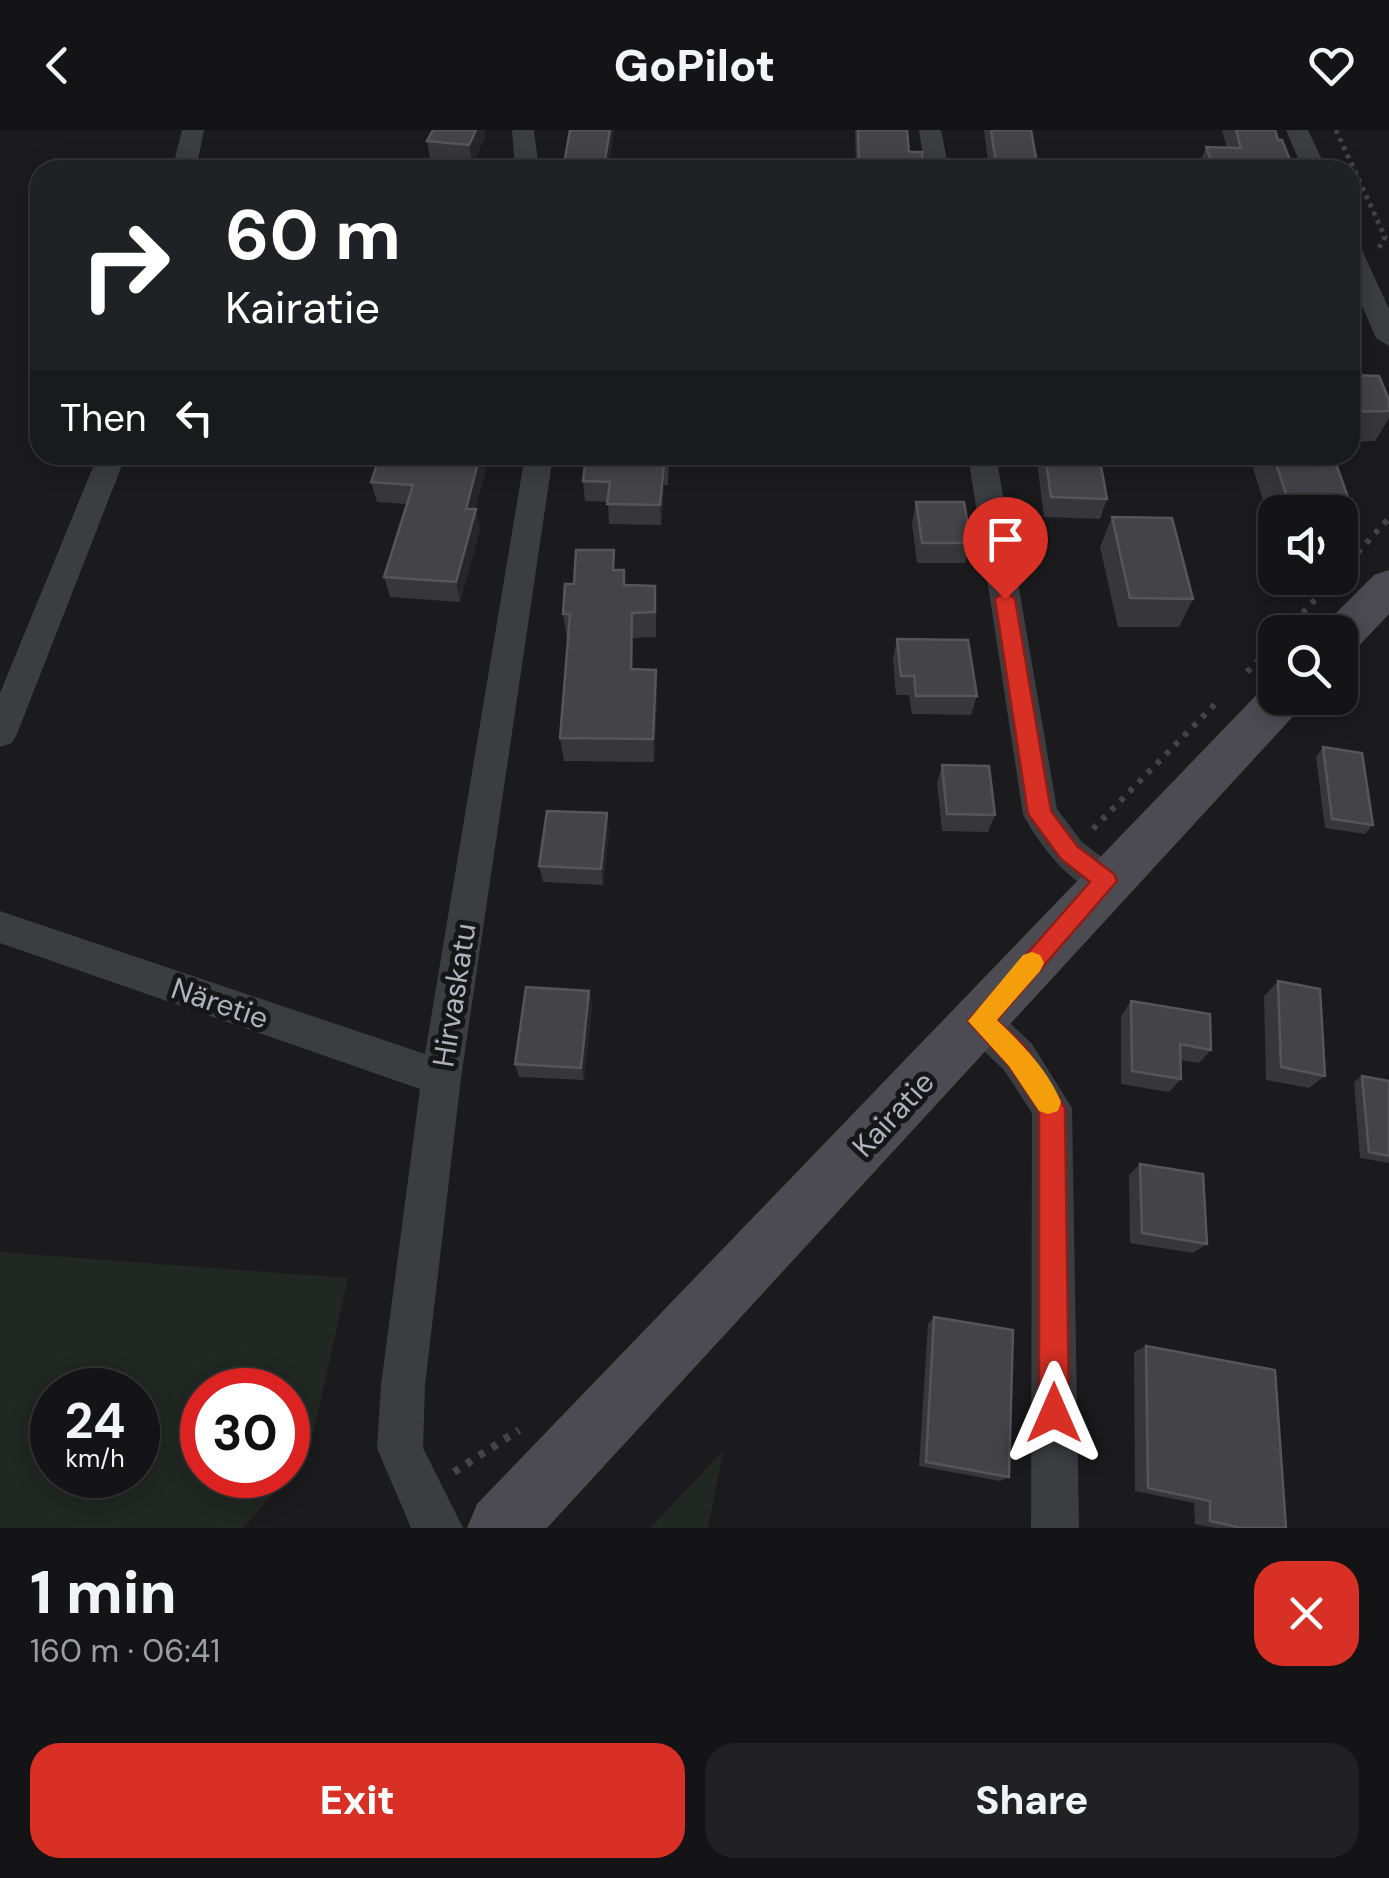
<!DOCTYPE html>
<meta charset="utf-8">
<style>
body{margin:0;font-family:"DM Sans",sans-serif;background:#212123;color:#f1f3f6;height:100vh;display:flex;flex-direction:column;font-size:38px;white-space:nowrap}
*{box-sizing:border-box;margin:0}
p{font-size:32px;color:#9d9ea1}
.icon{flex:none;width:55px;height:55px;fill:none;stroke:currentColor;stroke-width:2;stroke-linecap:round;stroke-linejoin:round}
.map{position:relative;height:1398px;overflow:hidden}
.drawer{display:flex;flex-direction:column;background:#141416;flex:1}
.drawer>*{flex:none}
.top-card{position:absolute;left:30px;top:30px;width:1330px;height:305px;border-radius:30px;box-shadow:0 5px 25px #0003,0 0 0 2px #333335;background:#202124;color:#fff;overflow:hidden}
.buttons{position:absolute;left:1258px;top:365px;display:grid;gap:20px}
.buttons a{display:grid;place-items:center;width:100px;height:100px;border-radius:20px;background:#141416;box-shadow:0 5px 25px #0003,0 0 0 2px #333335;font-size:50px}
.speed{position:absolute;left:30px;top:1238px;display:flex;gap:20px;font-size:50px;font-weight:700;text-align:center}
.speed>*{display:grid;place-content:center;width:130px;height:130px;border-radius:50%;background:#141416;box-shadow:0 5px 25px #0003,0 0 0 2px #333335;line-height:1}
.speed small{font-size:25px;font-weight:400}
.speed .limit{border:15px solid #d22;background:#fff;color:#111}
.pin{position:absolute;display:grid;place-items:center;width:85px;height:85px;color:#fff;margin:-102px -42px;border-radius:50% 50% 50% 0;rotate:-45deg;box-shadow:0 0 10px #0007}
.pin .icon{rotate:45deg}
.me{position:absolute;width:110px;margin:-55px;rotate:0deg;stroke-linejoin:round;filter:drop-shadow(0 0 8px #0008)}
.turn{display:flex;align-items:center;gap:35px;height:210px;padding:0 30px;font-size:45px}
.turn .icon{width:130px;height:130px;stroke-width:2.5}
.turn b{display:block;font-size:70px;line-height:85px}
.then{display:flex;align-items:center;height:95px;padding:0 30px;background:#0003;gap:20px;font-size:38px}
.round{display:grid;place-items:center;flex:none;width:105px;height:105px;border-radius:30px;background:#212123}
.overview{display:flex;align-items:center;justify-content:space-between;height:170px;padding:0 30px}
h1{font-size:60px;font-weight:800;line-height:75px}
.action{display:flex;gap:20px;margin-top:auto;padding:20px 30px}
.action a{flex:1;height:115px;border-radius:30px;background:#d93025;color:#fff;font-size:40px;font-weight:800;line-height:115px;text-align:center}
.action a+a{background:#212123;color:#f1f3f6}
header{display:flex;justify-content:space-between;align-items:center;height:130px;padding:0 30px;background:#141416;font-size:45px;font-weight:800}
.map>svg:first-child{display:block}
.green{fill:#212723;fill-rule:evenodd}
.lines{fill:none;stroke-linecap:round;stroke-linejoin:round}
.path-far2{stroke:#434348;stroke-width:5;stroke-dasharray:4 5;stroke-linecap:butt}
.path-far1{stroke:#434348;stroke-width:6;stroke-dasharray:5 8;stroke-linecap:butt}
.path{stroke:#434348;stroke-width:8;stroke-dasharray:6 9;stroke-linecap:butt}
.street{fill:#3c3d41;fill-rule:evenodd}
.secondary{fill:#4b4b51;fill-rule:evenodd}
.wall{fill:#37373b}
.shaded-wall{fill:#262629}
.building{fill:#444448;stroke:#55555a;stroke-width:2.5}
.route{fill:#d93025;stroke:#8d1f18;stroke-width:2.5}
.slow{fill:#f59e0b}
.labels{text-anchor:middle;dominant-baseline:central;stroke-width:10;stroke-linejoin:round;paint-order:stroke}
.street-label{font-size:30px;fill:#afb1bb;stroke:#161618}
</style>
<header><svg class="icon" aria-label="back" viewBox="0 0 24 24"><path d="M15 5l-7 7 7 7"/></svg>GoPilot<svg class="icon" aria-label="heart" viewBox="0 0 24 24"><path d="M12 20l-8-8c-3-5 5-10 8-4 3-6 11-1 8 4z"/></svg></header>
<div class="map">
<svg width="1389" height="1398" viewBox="0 0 1389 1398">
<rect width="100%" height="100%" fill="#1b1b1d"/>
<!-- green -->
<g class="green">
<path d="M0,1122l348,26 -39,175 -66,75h-243zM52,1260h86v85h-86zM202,1260h86v85h-86z"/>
<polygon points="723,1321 708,1398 650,1398"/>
</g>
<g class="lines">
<!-- path-far2 -->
<polyline class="path-far2" points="1336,0 1385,107 1379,118"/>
<!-- path-far1 -->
<g class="path-far1">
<polyline points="1340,442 1389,388"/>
<polyline points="1285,502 1335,448"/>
<polyline points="1247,542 1275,514"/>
<polyline points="1093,699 1217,572"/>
</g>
<!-- path -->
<polyline class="path" points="454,1342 519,1300"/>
<!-- street -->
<g class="street">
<polygon points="182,0 204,0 196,40 172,40"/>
<polygon points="512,0 534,0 539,40 515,40"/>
<polygon points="919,0 941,0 949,40 925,40"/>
<polygon points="1286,0 1308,0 1327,40 1303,40"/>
<polygon points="1350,113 1362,120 1389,179 1389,216 1376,208 1350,148"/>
<polygon points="98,325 126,325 17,604 12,613 0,617 0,563"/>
<polygon points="525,325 553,325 461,948 425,1255 423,1318 463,1398 411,1398 377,1318 381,1255 420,959 0,813 0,781 425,924"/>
<path d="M968,325h28l61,354 25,33 37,28 5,11 -5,11c-36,13 -82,-49 -96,-78z"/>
<polygon points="980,873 994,878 1032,914 1072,978 1079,1398 1031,1398 1032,983 1004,940 966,904 961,891 966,878"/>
</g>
<!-- secondary -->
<g class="secondary">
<polygon points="1389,440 1389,484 1356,519 1340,524 1340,502 1320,502 1324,495 1374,445"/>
<polygon points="1275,552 1275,568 1305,568 1298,581 547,1398 467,1398 477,1374 1266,555"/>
</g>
</g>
<!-- wall -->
<g class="wall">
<polygon points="614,0 608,40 564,40 564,34"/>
<polygon points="855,0 907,0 909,22 923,40 856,40"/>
<polygon points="984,0 1031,0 1038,39 1043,40 989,40"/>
<polygon points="1222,0 1275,0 1278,10 1294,40 1199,40 1198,38 1206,17 1227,18"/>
<polygon points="485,6 472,36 431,32 427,11"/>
<polygon points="1350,245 1389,270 1389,288 1375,311 1350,312"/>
<polygon points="380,325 490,325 475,379 480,399 460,472 390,467 384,447 407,374 377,372 371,352"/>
<polygon points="586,325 669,325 668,355 664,355 661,395 609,394 608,372 585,371 583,351"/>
<polygon points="1036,325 1099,325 1107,369 1100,389 1044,387"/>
<polygon points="1249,325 1333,325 1356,390 1340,416 1340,382 1275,382 1275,409"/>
<polygon points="916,372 971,413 965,433 917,433 912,393"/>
<polygon points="1112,387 1193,469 1179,497 1118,497 1100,417"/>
<polygon points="615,440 625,455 656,481 656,507 633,508 633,539 657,564 654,632 564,631 560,608 568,509 567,509 563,484 574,454"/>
<polygon points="897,509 977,566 971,585 912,584 909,565 896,565 893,528"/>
<polygon points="1323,617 1373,695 1365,704 1325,698 1316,627"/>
<polygon points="942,635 995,685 988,702 942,701 937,653"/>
<polygon points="609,700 603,755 543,752 539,736"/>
<polygon points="1278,851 1325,946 1309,958 1266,950 1264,866"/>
<polygon points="589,861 592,875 584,950 519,947 515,934"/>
<polygon points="1131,871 1211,920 1199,933 1180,930 1181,949 1169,962 1121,954 1121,886"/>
<polygon points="1362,946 1389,951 1389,1033 1360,1028 1354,952"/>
<polygon points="1140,1034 1207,1114 1193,1123 1130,1113 1129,1045"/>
<polygon points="934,1187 1009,1347 1000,1351 919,1336 928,1194"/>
<polygon points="1146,1216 1286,1398 1216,1398 1195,1394 1194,1373 1135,1361 1134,1222"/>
</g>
<!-- shaded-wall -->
<g class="shaded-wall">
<polygon points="476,0 485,0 485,6 472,36 469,15"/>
<polygon points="610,0 614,0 608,40 605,40"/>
<polygon points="480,325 490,325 470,399 466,379"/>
<polygon points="664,334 664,355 661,395 660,375"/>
<polygon points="476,379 480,399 460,472 456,452"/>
<polygon points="632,483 633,508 633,564 631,539"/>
<polygon points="656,540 657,564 654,632 653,609"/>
<polygon points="607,683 609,700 603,755 601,739"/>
<polygon points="589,861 592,875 584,950 581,938"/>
</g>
<!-- building -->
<g class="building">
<polygon points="433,0 476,0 469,15 427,11"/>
<polygon points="570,0 610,0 604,35 564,34"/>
<polygon points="858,0 907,0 909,22 922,22 923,40 885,40 885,35 859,34"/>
<polygon points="991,0 1031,0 1038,39 1043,40 997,40"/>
<polygon points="1236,0 1275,0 1278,10 1282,10 1294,40 1215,40 1206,17 1241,18"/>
<polygon points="1350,245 1379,246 1389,270 1389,281 1350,282"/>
<polygon points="380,325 480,325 466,379 476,379 456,452 384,447 413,355 371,352"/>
<polygon points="586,325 668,325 668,335 664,334 660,375 607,374 610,352 583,351"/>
<polygon points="1045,325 1099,325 1107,369 1051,367"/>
<polygon points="1273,325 1333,325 1356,390 1340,389 1340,382 1292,382"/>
<polygon points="916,372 964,372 971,413 922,413"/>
<polygon points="1112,387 1172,388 1193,469 1130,468"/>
<polygon points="576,420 614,420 613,440 624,440 624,455 655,456 655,482 632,483 631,539 656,540 653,609 560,608 570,484 563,484 565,454 574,454"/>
<polygon points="897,509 968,510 977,566 916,566 914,546 901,546"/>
<polygon points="1323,617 1362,623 1373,695 1332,689"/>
<polygon points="942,635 989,636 995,685 947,684"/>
<polygon points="547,681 607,683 601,739 539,736"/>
<polygon points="1278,851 1320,859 1325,946 1281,937"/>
<polygon points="526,857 589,861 581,938 515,934"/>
<polygon points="1131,871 1210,884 1211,920 1180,914 1181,949 1132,941"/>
<polygon points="1362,946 1389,951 1389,1026 1369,1022"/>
<polygon points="1140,1034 1203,1044 1207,1114 1142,1103"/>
<polygon points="934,1187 1013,1200 1009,1347 926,1332"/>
<polygon points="1146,1216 1275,1240 1286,1398 1242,1398 1210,1391 1210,1371 1148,1358"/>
</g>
<!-- route -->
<polygon class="route" points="1005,461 1015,469 1051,681 1077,716 1114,744 1117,751 997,890 1026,918 1065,978 1069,1283 1064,1294 1054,1298 1044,1294 1039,1283 1039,981 1009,936 968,891 1090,752 1061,729 1028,684 995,469"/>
<!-- slow -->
<path class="slow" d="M1032,822l8,3 4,8 -4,8 -43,49c25,24 51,50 64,82l-3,9 -10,3 -9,-3 -30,-45 -41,-45 55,-66z"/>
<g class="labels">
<!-- street labels -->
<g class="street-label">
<text transform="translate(454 865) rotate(-81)">Hirvaskatu</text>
<text transform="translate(220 873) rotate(19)">Näretie</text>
<text transform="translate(893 984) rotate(-47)">Kairatie</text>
</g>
</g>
</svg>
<div class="buttons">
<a><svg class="icon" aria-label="sound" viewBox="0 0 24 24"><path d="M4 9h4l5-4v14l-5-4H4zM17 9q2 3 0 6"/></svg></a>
<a><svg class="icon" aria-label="search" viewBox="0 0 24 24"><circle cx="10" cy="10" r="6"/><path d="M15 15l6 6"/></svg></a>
</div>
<div class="speed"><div>24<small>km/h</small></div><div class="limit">30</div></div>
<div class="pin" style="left:1005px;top:469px;background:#d93025"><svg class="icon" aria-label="arrive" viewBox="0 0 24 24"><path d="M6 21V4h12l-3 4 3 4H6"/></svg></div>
<svg class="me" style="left:1054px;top:1283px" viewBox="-20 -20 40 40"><path d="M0-17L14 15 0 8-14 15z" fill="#d93025" stroke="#fff" stroke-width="4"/></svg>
<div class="top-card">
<div class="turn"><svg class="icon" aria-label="right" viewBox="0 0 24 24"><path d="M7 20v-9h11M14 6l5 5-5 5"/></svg><div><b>60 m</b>Kairatie</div></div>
<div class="then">Then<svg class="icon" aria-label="left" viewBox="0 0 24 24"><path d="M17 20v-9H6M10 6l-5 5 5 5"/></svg></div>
</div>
</div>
<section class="drawer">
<div class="overview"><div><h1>1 min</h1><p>160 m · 06:41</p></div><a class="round" style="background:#d93025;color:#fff"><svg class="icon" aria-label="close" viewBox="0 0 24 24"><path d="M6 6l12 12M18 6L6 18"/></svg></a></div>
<div class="action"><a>Exit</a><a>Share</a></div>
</section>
